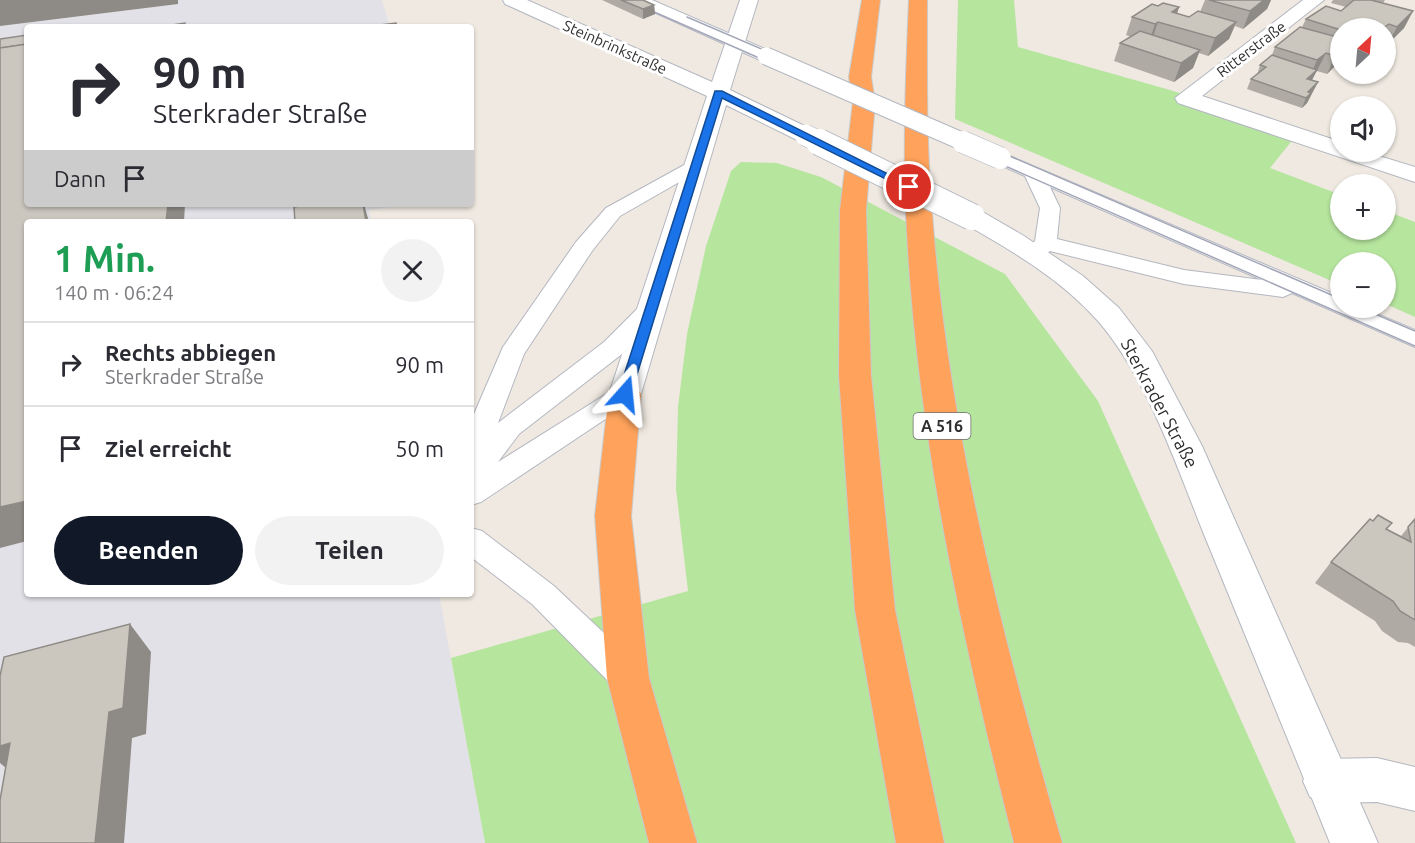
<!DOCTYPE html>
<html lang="de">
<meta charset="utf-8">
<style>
body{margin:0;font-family:Ubuntu,sans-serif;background:#f2f2f3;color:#2b2b33;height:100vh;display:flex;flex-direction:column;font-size:22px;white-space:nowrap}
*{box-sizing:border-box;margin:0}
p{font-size:20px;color:#7c7c81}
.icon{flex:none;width:33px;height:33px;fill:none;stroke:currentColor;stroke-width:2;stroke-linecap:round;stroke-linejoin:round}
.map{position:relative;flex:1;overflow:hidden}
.details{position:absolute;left:24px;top:219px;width:450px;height:378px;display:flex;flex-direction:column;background:#fff;border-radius:6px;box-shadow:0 2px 4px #0004}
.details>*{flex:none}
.top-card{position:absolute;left:24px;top:24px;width:450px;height:183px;border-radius:6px;box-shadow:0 2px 4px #0004;background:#fff;color:#2b2b33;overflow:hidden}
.needle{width:39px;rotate:26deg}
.controls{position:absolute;left:1330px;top:18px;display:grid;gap:12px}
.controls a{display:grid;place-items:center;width:66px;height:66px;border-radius:50%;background:#fff;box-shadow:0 2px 4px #0004;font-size:30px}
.pin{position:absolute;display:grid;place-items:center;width:51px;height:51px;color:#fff;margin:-26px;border:3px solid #fff;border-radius:50%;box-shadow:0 2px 6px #0007}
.me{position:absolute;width:66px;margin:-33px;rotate:18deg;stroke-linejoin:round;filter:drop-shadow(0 0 4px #0008)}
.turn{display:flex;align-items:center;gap:21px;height:126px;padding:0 30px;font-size:27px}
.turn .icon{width:78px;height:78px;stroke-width:2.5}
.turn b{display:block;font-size:42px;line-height:51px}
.then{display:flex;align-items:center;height:57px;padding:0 30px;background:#0003;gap:12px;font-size:22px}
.round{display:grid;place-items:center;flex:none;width:63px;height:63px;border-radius:32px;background:#f2f2f3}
.head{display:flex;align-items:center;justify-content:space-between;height:102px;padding:0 30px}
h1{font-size:36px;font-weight:700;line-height:45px;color:#1e9e55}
.cta{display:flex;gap:12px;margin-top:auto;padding:12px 30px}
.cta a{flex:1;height:69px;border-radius:36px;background:#111827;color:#fff;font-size:24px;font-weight:700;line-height:69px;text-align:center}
.cta a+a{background:#f2f2f3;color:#2b2b33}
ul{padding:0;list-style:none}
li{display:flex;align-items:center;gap:18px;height:84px;padding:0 30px;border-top:2px solid #e1e1e2}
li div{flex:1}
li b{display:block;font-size:22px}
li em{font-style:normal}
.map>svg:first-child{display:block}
.industrial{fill:#e3e1e8}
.green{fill:#b6e59e}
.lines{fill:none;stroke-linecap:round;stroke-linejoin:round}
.lane-casing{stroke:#b4b7c1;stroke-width:2}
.street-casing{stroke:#b4b7c1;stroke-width:2}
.secondary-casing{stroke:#b4b7c1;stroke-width:2}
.highway-casing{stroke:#c9c9c9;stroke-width:2}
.lane{fill:#fff;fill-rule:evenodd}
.street{fill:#fff;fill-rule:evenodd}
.secondary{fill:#fff;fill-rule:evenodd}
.highway{fill:#ffa35c;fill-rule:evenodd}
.tram{stroke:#a3a6b8;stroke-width:1.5}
.lane-bridge-far1-casing{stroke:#b4b7c1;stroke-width:19;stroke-linecap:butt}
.lane-bridge-casing{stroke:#b4b7c1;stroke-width:23;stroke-linecap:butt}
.secondary-bridge-far1-casing{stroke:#b4b7c1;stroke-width:22;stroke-linecap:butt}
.secondary-bridge-casing{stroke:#b4b7c1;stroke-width:28;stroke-linecap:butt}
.lane-bridge-far1{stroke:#fff;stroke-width:17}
.lane-bridge{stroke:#fff;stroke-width:22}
.secondary-bridge-far1{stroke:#fff;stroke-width:21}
.secondary-bridge{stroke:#fff;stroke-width:26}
.wall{fill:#afaba4}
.shaded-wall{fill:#8e8b86}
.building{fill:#cbc7bf;stroke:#8e8b86;stroke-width:1.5}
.route{fill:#1a73e8;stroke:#114b97;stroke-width:1.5}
.labels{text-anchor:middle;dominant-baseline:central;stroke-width:6;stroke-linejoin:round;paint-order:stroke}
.far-street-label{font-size:15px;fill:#2e2e2e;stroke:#fff}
.shield{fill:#fff;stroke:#6d6d6d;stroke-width:1.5}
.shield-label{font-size:16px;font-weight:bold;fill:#2e2e2e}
.street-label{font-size:18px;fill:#2e2e2e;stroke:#fff}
</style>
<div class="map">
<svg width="1415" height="843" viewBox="0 0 1415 843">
<rect width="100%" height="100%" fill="#efe9e1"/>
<!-- industrial -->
<polygon class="industrial" points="0,0 382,0 390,27 27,27 27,204 409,204 369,210 371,222 27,222 27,594 439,594 485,843 0,843"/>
<!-- green -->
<g class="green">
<polygon points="958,0 1014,0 1018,47 1170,90 1299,132 1270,168 1341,195 1341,230 1386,230 1386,211 1415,222 1415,317 1386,304 1386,262 1341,262 1341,285 955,119"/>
<polygon points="741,162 777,163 821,177 1005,274 1098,401 1296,843 485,843 451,658 688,591 676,489 678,407 687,334 706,246 731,171"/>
</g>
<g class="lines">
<defs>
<g id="lane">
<polygon points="631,0 652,0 772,52 774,56 772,60 760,60 634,3"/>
<path d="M1000,152l341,145v11h22l52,22v17l-123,-54 -9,4 -99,-13 -134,-33c-8,6 -13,8 -23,6l-3,-5 11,-11 5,-33 -15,-32 -32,-14 -3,-4 3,-4zM1050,187l212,93 -78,-10 -127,-31 3,-31z"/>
<polygon points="695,159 702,161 705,165 702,169 620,216 592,251 524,354 498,423 604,342 644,302 652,300 660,302 664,307 622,354 519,434 498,462 616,388 625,385 634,388 638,394 634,400 481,502 471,505 471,421 503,347 576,242 606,208"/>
<polygon points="471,528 482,531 554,586 640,667 645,678 640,689 628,693 616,689 532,604 471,557"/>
</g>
<g id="street">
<polygon points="1303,0 1324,0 1202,96 1341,142 1341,152 1366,152 1415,167 1415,182 1178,103 1175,98"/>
<polygon points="1377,758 1415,767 1415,811 1377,802 1326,803 1310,797 1303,781 1310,765 1326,759"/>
</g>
<g id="secondary">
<polygon points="503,0 527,0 712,82 740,0 758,0 730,90 813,130 817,135 813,140 805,142 797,140 726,105 641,394 636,402 625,405 614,402 609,394 707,96 505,4"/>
<path d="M972,209l9,2 43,25 59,40 36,32 33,43 50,95 176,397h-48c-42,-104 -85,-208 -127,-311 -27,-68 -57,-156 -105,-211 -37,-42 -87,-71 -135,-98l-4,-6 4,-6z"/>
</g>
<g id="highway">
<polygon points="862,0 880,0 871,77 875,102 866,210 871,375 895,610 944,843 896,843 855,610 839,375 840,210 853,102 849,77"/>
<path d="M909,0h18c0,71 -1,142 5,213 16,215 70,424 130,630h-48c-52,-206 -99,-416 -108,-630 -3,-71 0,-142 3,-213z"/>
<polygon points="625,383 636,386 641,394 631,516 649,678 697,843 649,843 607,678 595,516 609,394 614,386"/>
</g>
</defs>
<!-- lane casing -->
<use href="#lane" class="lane-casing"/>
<!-- street casing -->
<use href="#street" class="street-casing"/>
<!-- secondary casing -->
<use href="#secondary" class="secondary-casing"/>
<!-- highway casing -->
<use href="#highway" class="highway-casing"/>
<!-- lane -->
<use href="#lane" class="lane"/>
<!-- street -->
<use href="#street" class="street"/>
<!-- secondary -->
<use href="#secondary" class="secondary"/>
<!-- highway -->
<use href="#highway" class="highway"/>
<!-- tram -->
<g class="tram">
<polyline points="627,0 1415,346"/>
<polyline points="687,17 764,50"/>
<polyline points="836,81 1341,299"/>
<polyline points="1361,308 1415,331"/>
</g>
<defs>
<polyline id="lane-bridge-far1" points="766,56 966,143"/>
<polyline id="lane-bridge" points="963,142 1000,158"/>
<polyline id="secondary-bridge-far1" points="805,135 822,143"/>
<polyline id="secondary-bridge" points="819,142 972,217"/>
</defs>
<!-- lane-bridge-far1 casing -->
<use href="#lane-bridge-far1" class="lane-bridge-far1-casing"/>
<!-- lane-bridge casing -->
<use href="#lane-bridge" class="lane-bridge-casing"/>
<!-- secondary-bridge-far1 casing -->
<use href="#secondary-bridge-far1" class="secondary-bridge-far1-casing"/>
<!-- secondary-bridge casing -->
<use href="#secondary-bridge" class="secondary-bridge-casing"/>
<!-- lane-bridge-far1 -->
<use href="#lane-bridge-far1" class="lane-bridge-far1"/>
<!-- lane-bridge -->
<use href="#lane-bridge" class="lane-bridge"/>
<!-- secondary-bridge-far1 -->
<use href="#secondary-bridge-far1" class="secondary-bridge-far1"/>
<!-- secondary-bridge -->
<use href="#secondary-bridge" class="secondary-bridge"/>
</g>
<!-- wall -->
<g class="wall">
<polygon points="602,0 643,0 654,5 655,14 643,19"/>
<polygon points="1205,0 1271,0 1267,9 1243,29 1235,26 1229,39 1208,56 1199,53 1193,68 1174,82 1114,61 1120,43 1131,37 1126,35 1132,17 1158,6 1179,7 1177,14 1189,17 1200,12"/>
<polygon points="1333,0 1385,0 1383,3 1413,11 1404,28 1388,44 1386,44 1386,28 1341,28 1341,55 1336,65 1327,74 1317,71 1316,72 1312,80 1318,82 1307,103 1302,108 1247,89 1251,79 1257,75 1260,65 1272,55 1275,47 1302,27 1306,19 1341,11 1346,7 1331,3"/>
<polygon points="1415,519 1415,647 1408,643 1398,642 1382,631 1375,621 1315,583 1331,562 1373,521 1392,523 1387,529 1401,536"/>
</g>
<!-- shaded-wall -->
<g class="shaded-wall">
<polygon points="0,0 178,0 178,4 0,26"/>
<polygon points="1264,0 1271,0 1267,9 1243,29 1250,11"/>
<polygon points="654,5 655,14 643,19 643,9"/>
<polygon points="1179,7 1173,25 1172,12"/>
<polygon points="1413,11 1404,28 1388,44 1397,27"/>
<polygon points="1158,22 1152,40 1149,42 1155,24"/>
<polygon points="1236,22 1229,39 1208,56 1215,38"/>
<polygon points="1200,50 1193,68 1174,82 1181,63"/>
<polygon points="1341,51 1341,55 1336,65 1327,74 1335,56"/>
<polygon points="1326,53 1312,80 1303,89 1307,79 1310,76 1317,60"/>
<polygon points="1318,82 1307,103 1302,108 1306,98 1308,92"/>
<polygon points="168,204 185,204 184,222 166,222"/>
<polygon points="363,204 364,204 369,222 366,222"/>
<polygon points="27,501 27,541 0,548 0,507"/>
<polygon points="130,624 151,652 146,734 132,738 124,843 95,843 109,712"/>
<polygon points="10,743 14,775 0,763 0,746"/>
</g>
<!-- building -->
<g class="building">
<polygon points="621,0 643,0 654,5 643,9"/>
<polygon points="1209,0 1264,0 1250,11"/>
<polygon points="1354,0 1371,0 1413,11 1397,27 1389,24 1383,28 1341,28 1341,30 1306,19 1326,6 1341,11"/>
<polygon points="1163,3 1179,7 1172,12 1189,17 1198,11 1236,22 1215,38 1158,22 1155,24 1132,17 1152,4 1158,6"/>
<polygon points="185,23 185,27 158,27"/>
<polygon points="396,23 397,27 363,27"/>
<polygon points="1300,27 1341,38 1341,40 1335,44 1341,46 1341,51 1335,56 1326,53 1317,60 1275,47"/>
<polygon points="1140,31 1200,50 1181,63 1120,43"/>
<polygon points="27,35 27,44 0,48 0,39"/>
<polygon points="27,44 27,204 168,204 166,222 27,222 27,501 0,507 0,48"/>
<polygon points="1272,55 1317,70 1307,79 1318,82 1308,92 1311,93 1306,98 1251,79 1266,67 1260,65"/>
<polygon points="309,204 363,204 366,222 295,222 294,207"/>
<polygon points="1378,515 1392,523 1386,529 1411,542 1408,527 1415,519 1415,620 1400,611 1393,601 1331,562 1370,519 1373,521"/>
<polygon points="130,624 123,708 109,712 95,843 0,843 0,800 10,743 0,746 0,676 4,657"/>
</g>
<!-- route -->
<polygon class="route" points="715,91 722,91 914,187 906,189 722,98 631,394 625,399 620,397 618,394"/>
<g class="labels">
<!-- far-street labels -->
<g class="far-street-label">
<text transform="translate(615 47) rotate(24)">Steinbrinkstraße</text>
<text transform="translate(1251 49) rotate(-37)">Ritterstraße</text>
</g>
<!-- shield labels -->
<rect class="shield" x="913.5" y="413" width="57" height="26" rx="4.5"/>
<g class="shield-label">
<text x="942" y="426">A 516</text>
</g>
<!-- street labels -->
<g class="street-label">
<text transform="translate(1160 403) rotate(62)">Sterkrader Straße</text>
</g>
</g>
</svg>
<div class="controls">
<a><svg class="needle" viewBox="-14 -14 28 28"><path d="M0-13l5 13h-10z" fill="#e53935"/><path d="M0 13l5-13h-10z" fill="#7c7c81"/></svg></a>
<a><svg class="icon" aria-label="sound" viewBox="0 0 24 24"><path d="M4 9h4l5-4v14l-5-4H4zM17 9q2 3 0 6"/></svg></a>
<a>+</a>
<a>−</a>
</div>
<div class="pin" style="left:909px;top:187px;background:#d93025"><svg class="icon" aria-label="arrive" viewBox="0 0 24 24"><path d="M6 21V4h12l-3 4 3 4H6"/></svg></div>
<svg class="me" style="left:625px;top:394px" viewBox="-20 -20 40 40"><path d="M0-17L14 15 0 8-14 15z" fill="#1a73e8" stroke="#fff" stroke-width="4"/></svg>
<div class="top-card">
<div class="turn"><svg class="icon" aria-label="right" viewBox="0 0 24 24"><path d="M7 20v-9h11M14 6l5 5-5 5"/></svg><div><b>90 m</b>Sterkrader Straße</div></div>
<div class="then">Dann<svg class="icon" aria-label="arrive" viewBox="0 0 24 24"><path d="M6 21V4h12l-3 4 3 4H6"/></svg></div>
</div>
<section class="details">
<div class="head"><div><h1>1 Min.</h1><p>140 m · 06:24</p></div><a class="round"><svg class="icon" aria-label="close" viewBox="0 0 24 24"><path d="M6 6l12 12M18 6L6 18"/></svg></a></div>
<ul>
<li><svg class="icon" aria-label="right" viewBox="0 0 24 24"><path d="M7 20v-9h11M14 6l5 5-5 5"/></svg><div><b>Rechts abbiegen</b><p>Sterkrader Straße</p></div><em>90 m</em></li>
<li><svg class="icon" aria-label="arrive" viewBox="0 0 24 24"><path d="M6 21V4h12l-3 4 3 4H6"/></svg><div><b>Ziel erreicht</b></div><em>50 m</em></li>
</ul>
<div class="cta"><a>Beenden</a><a>Teilen</a></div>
</section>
</div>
